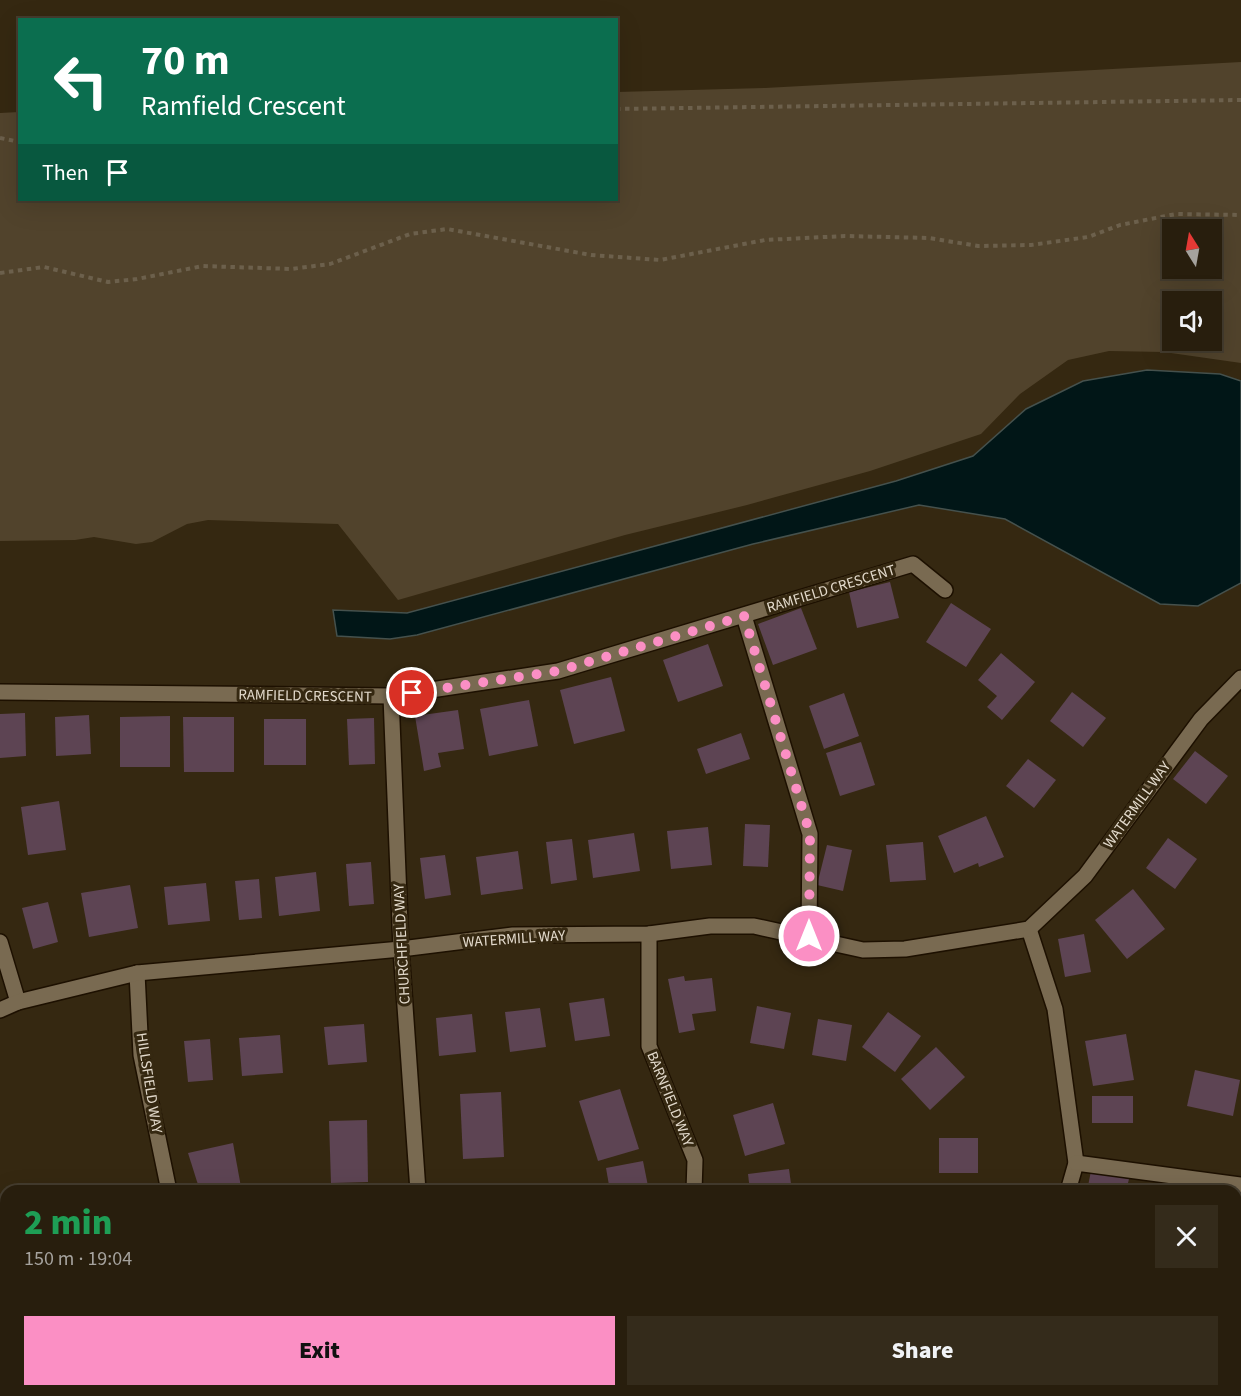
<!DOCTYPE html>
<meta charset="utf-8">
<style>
body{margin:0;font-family:"Source Sans 3",sans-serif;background:#342b1b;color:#f1f3f6;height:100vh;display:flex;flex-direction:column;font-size:22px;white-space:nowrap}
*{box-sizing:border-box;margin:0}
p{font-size:20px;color:#a5a29d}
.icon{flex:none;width:33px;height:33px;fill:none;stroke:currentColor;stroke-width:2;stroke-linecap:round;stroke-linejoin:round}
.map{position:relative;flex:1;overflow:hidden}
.panel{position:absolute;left:0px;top:1185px;width:1242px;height:212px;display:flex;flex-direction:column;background:#281e0d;border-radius:18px 18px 0 0;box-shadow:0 6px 24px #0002,0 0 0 2px #443c2e}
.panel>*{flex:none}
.hud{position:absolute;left:18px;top:18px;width:600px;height:183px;border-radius:0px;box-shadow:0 6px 24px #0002,0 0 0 2px #443c2e;background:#0b6e4f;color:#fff;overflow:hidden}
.needle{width:39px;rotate:349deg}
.tools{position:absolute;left:1162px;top:219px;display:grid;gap:12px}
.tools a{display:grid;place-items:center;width:60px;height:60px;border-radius:0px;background:#281e0d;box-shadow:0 6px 24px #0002,0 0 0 2px #443c2e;font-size:30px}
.pin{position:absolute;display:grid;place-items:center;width:51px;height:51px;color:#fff;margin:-26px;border:3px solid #fff;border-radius:50%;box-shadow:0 2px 6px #0007}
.me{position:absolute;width:66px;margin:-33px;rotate:0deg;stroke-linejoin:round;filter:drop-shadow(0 0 4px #0008)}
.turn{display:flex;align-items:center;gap:21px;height:126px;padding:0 24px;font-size:27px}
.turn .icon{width:78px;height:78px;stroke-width:2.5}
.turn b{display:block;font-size:42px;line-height:51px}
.then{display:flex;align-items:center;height:57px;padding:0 24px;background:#0003;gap:12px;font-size:22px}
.round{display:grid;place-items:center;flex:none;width:63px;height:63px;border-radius:0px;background:#342b1b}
.summary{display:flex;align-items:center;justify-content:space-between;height:102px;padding:0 24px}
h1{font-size:36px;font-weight:800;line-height:45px;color:#1e9e55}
.button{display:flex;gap:12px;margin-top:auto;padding:12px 24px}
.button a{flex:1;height:69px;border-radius:0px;background:#fb8fc4;color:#111;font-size:24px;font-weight:800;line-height:69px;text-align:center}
.button a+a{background:#342b1b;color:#f1f3f6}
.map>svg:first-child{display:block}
.green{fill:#51432c;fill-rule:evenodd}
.water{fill:#011617;stroke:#45514d;stroke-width:1.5}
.building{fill:#5d4453}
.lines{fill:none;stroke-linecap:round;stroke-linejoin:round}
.minor-casing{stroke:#1d1000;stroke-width:18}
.path{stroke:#6c604c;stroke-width:4;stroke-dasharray:4.5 4.5;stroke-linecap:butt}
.minor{stroke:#796a51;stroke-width:15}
.route{stroke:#fb8fc4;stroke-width:10;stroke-dasharray:0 18}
.labels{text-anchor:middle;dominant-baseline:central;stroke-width:6;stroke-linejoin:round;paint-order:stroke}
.street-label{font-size:15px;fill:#e3dacc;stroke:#352811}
</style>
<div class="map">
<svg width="1241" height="1396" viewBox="0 0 1241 1396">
<rect width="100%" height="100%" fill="#352811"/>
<!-- green -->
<path class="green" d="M1241,62v301l-77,-11 -55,-1 -41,9 -48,34 -39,40 -111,37 -123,34 -122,30 -227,65 -60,-76 -130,-4 -21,4 -35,18 -16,2 -42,-7 -19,3 -75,1v-428l19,-1 1,88h596l1,-108 148,-4zM1173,230h39v38h-39zM1173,302h39v38h-39z"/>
<!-- water -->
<polygon class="water" points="1147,370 1220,374 1241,381 1241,583 1198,606 1160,604 1005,519 919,505 753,544 417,635 390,639 337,636 333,610 407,613 896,481 973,456 1026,409 1083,381"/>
<!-- building -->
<g class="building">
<polygon points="890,582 899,618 857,628 849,592"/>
<polygon points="951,603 991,629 966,667 926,642"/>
<polygon points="801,608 817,649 773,665 758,624"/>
<polygon points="708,644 723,686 678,702 663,660"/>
<polygon points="1001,653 1035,682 1002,720 987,707 997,696 978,680"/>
<polygon points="611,677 625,731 574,744 560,690"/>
<polygon points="1072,692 1106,718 1083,747 1050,721"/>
<polygon points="844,693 859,736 824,749 809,706"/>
<polygon points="529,700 538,746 489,756 480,709"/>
<polygon points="458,710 464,749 438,753 441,767 424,771 415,716"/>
<polygon points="25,713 26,756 0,758 0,714"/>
<polygon points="89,715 91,754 56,756 55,717"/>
<polygon points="170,716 170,767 120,767 120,717"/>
<polygon points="183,717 234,717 234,772 184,772"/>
<polygon points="374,718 375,764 349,765 347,719"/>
<rect x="264" y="719" width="42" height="46"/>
<polygon points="741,733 750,759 706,774 697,749"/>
<polygon points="861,742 875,785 840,796 826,753"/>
<polygon points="1195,751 1228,776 1206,804 1173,779"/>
<polygon points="1028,759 1056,780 1034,808 1006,786"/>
<polygon points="59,801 66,850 28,855 21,807"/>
<polygon points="986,816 1004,857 979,867 978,863 954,873 938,836"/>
<polygon points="745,824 770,825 768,867 743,866"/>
<polygon points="708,827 712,865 671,869 667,831"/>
<polygon points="634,833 640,871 593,878 588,840"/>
<polygon points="1168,838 1197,859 1175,889 1146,868"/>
<polygon points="572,839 577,880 551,884 546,842"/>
<polygon points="923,842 926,880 890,882 886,845"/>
<polygon points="827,845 852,850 843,891 817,885"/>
<polygon points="518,851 523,889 481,895 476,857"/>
<polygon points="445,855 451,895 425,899 420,858"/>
<polygon points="371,862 374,904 349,906 346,864"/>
<polygon points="316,872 320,911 279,916 275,877"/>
<polygon points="259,879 262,918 239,920 235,881"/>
<polygon points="206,883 210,921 168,925 164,887"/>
<polygon points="130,885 138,928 89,937 81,893"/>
<polygon points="1133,889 1165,929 1127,959 1095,920"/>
<polygon points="48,902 58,942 33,949 22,908"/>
<polygon points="1084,934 1091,972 1065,977 1058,939"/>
<polygon points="684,976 685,981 712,978 716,1011 692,1014 695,1030 679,1033 668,979"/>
<polygon points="604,998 610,1036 575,1041 569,1003"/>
<polygon points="757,1006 791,1013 784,1049 750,1043"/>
<polygon points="540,1008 546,1047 510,1052 505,1012"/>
<polygon points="888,1012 921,1036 895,1072 862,1047"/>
<polygon points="472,1014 476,1052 439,1056 436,1018"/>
<polygon points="818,1019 852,1025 846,1061 812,1055"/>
<polygon points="364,1024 367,1062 328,1065 324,1027"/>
<polygon points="1126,1034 1134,1080 1093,1086 1085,1041"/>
<polygon points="280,1035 283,1073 242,1076 239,1038"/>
<polygon points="210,1039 213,1080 188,1082 184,1041"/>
<polygon points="936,1047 965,1077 930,1110 901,1079"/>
<polygon points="1195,1070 1240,1080 1233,1116 1187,1106"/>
<polygon points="620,1089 639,1149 598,1161 579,1101"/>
<polygon points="501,1092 504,1157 463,1159 460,1094"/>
<rect x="1092" y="1096" width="41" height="27"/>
<polygon points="773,1103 785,1144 745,1156 733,1115"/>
<polygon points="367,1120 368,1182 331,1183 329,1121"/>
<rect x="939" y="1138" width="39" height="35"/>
<polygon points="233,1143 241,1187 225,1191 200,1191 188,1153"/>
<polygon points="643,1161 649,1191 610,1191 606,1168"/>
<polygon points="789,1169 792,1191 750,1191 748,1174"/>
<polygon points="1091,1171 1129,1179 1126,1191 1087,1191"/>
<polygon points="1236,1197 1241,1198 1241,1241 1236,1240"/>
<polygon points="1102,1390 1157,1390 1154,1396 1108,1396"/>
</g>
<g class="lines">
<defs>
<g id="minor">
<polyline points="744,616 810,834 809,936"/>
<polyline points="0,692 391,696 558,671 913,564 945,590"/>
<polyline points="391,696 401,949 418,1191"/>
<polyline points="1029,929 1055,1009 1076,1163 1068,1191"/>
<polyline points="649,934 649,1046 695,1160 694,1191"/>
<polyline points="0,942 18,1002"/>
<polyline points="137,973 141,1055 169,1191"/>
<polyline points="0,1010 18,1002 137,973 401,949 513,935 649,934 710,926 754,926 863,950 905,949 1029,929 1085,876 1201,719 1241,678"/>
<polyline points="1076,1163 1241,1185"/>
<polyline points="0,1365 6,1376"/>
<polyline points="1236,1374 1241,1367"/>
<polyline points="15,1390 18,1396"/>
<polyline points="464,1390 487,1396"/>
<polyline points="711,1390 712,1396"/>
<polyline points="186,1396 208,1390"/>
<polyline points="951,1396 953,1390"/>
<polyline points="1221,1396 1225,1390"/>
</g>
</defs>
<!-- minor casing -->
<use href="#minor" class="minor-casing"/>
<!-- path -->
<g class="path">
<polyline points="616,109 1241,100"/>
<polyline points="0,138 20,142"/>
<polyline points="0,273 44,267 108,282 137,279 203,266 291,269 330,264 410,234 447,229 591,255 660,260 765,240 845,236 929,238 978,246 1031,245 1088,237 1120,225 1176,214 1241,215"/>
</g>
<!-- minor -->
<use href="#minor" class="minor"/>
</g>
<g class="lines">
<!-- route -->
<polyline class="route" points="412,693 558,671 744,616 810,834 809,936"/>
</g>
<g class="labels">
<!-- street labels -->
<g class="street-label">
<text transform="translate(831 589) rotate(-17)">RAMFIELD CRESCENT</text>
<text transform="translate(305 696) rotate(1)">RAMFIELD CRESCENT</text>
<text transform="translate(1137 805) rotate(-54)">WATERMILL WAY</text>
<text transform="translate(514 939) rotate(-4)">WATERMILL WAY</text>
<text transform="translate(402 944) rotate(-93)">CHURCHFIELD WAY</text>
<text transform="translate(149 1083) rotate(81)">HILLSFIELD WAY</text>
<text transform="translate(670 1099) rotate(68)">BARNFIELD WAY</text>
</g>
</g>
</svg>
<div class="tools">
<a><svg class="needle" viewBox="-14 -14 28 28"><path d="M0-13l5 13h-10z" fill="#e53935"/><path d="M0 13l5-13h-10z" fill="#a5a29d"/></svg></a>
<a><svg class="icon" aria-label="sound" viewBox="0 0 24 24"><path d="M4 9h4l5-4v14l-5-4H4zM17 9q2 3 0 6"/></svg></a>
</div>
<div class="pin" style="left:412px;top:693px;background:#d93025"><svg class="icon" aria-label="arrive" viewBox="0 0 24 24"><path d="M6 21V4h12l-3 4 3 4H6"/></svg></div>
<svg class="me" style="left:809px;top:936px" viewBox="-20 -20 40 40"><circle r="17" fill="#fb8fc4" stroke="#fff" stroke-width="3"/><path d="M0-11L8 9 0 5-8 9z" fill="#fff"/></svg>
<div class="hud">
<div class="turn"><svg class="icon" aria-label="left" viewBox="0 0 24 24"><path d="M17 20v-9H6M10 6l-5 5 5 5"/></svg><div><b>70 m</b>Ramfield Crescent</div></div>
<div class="then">Then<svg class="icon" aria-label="arrive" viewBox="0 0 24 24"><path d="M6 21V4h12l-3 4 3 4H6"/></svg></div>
</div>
<section class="panel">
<div class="summary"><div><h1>2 min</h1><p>150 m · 19:04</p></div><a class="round"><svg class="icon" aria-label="close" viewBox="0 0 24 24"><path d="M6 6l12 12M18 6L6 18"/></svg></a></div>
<div class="button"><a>Exit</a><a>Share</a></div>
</section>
</div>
